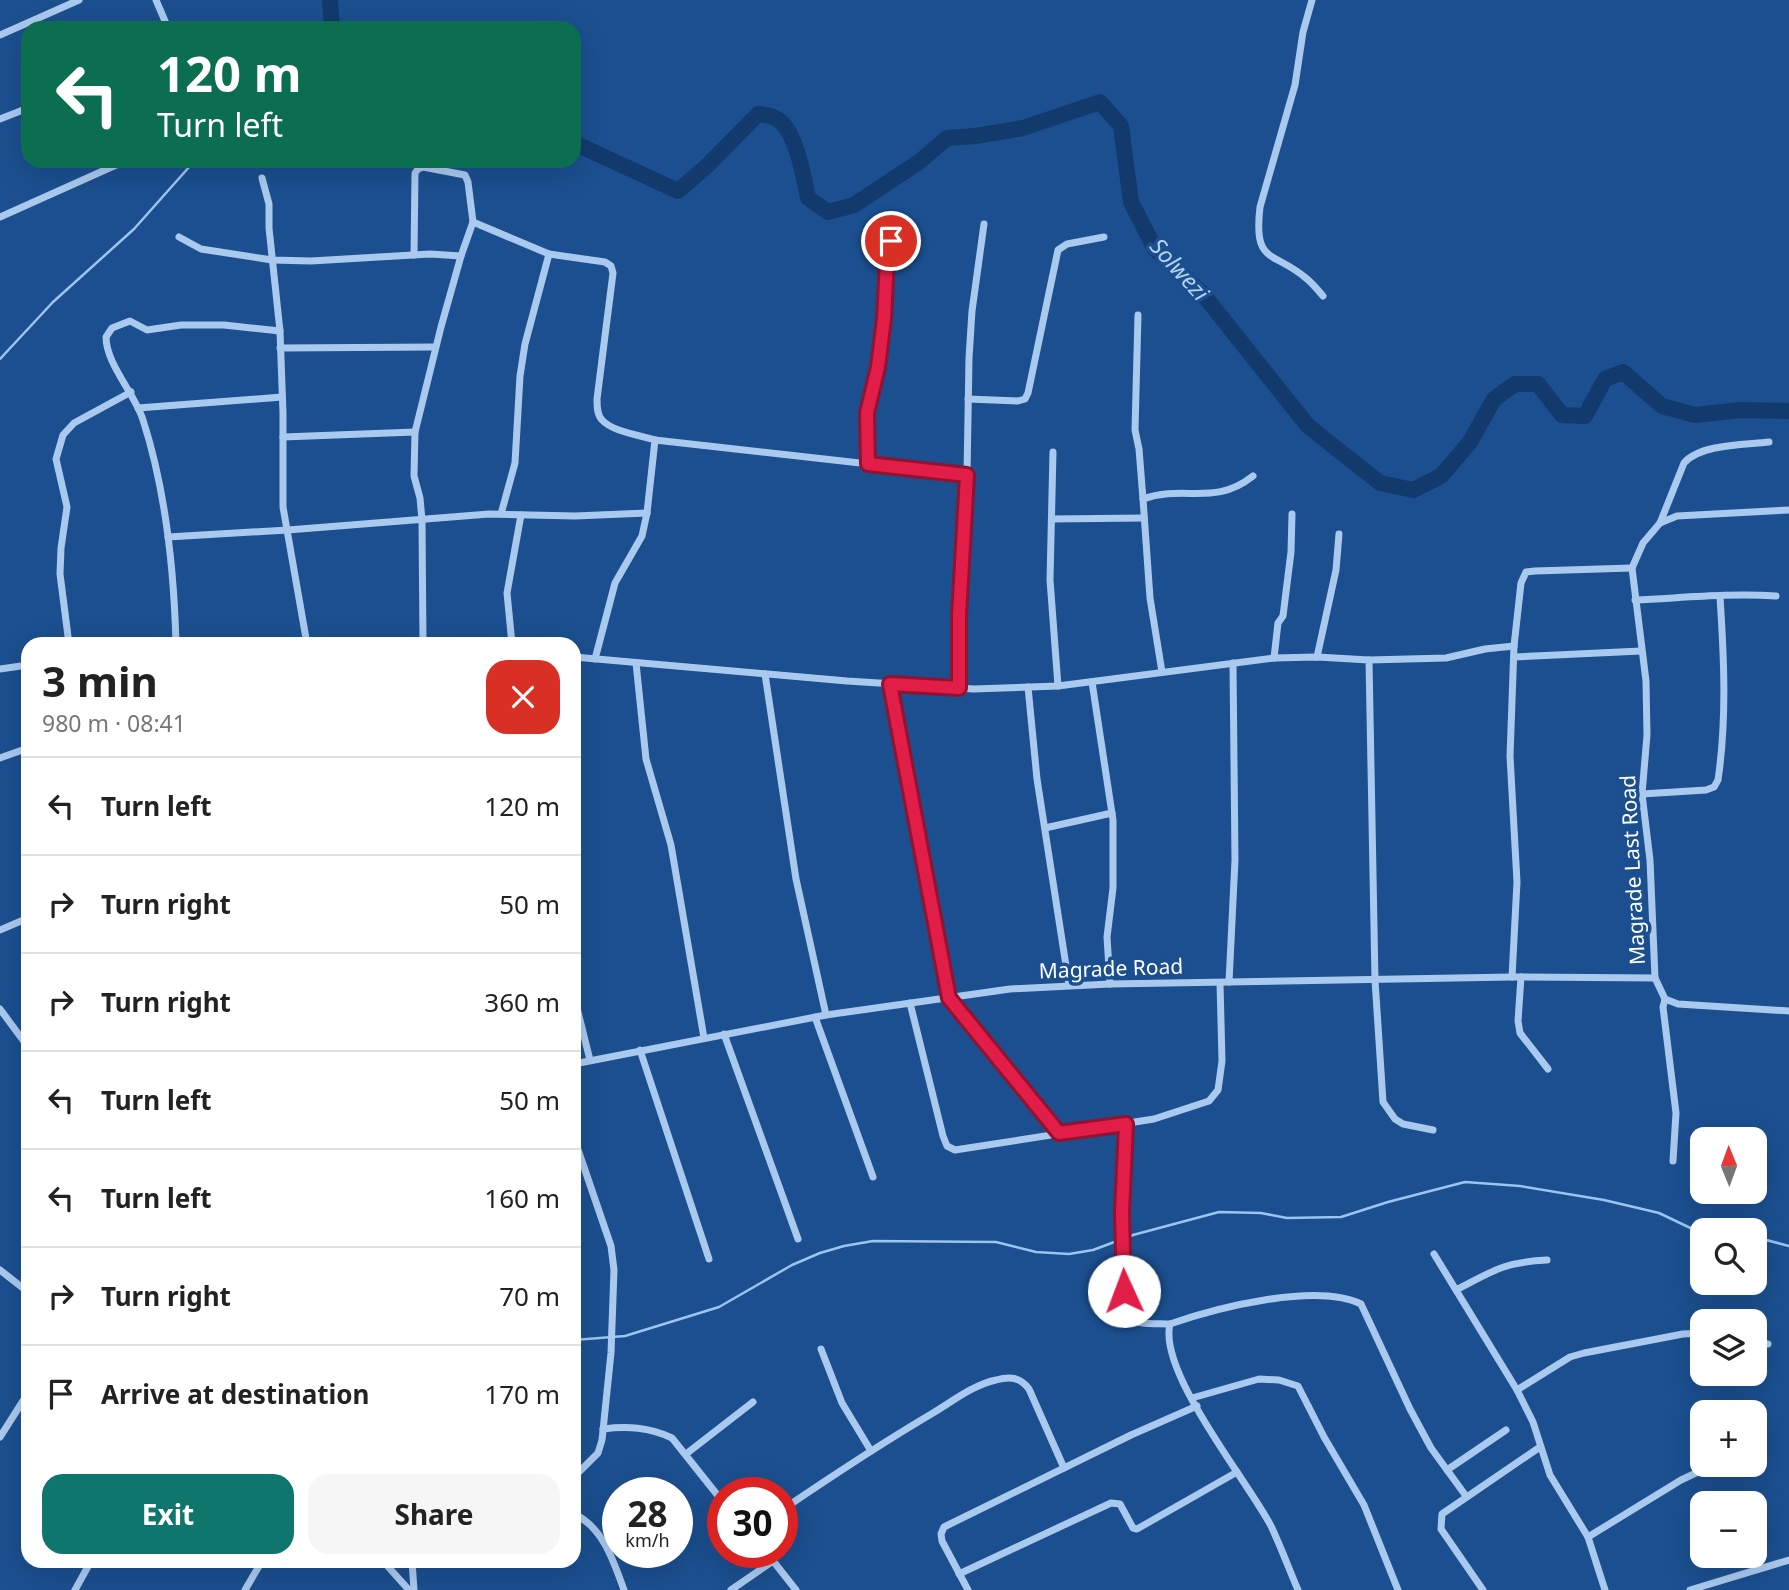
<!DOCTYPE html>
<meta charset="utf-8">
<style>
body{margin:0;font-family:"Noto Sans",sans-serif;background:#f6f6f6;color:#222;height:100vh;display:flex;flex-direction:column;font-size:26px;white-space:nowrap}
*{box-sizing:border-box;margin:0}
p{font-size:23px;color:#767676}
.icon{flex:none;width:38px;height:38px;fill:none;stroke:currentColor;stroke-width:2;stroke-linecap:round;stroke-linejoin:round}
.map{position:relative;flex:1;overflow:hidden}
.details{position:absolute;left:21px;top:637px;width:560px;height:931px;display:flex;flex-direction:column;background:#fff;border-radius:21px;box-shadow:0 7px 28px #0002}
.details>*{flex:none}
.top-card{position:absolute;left:21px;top:21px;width:560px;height:147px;border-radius:21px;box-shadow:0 7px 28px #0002;background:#0b6e4f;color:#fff;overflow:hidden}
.needle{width:46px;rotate:359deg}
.buttons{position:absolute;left:1690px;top:1127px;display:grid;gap:14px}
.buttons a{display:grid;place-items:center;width:77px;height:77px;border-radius:14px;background:#fff;box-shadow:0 7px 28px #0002;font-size:35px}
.speed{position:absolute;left:602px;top:1477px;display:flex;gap:14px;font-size:35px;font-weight:700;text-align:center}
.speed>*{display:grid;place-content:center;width:91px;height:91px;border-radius:50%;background:#fff;box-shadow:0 7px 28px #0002;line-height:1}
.speed small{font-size:18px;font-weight:400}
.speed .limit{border:10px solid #d22;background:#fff;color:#111}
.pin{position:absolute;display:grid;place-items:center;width:60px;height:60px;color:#fff;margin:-30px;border:4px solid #fff;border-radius:50%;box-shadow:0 2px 7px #0007}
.me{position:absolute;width:77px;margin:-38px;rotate:358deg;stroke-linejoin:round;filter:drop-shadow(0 0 5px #0008)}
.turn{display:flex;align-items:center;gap:24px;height:147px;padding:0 21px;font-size:32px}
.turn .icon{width:91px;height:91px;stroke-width:2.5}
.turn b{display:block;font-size:49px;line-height:60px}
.round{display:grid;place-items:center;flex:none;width:74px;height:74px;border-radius:21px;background:#f6f6f6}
.headline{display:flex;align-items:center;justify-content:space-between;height:119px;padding:0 21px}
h1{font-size:42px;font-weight:700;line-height:52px}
.primary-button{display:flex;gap:14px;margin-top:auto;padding:14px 21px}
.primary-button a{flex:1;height:80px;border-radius:21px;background:#0f766e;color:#fff;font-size:28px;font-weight:700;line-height:80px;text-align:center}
.primary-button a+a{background:#f6f6f6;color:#222}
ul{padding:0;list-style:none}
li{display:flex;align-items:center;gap:21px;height:98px;padding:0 21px;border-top:2px solid #e0e0e0}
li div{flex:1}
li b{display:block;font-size:26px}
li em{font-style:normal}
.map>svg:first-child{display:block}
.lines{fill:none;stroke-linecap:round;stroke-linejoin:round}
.stream{stroke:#9cc4f0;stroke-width:2.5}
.river{stroke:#123a6d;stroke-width:16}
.street{stroke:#a9c9ee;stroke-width:7}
.route-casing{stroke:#92132f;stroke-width:18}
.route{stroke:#e11d48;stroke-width:12}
.labels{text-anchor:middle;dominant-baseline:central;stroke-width:7;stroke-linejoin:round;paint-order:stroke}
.street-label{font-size:21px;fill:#fff;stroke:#1b4f8f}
.water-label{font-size:23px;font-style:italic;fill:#b5d3f5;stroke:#1b4f8f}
</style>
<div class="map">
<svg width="1789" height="1590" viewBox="0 0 1789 1590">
<rect width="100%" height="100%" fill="#1b4f8f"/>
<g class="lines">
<!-- stream -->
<g class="stream">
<polyline points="0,359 53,302 134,229 190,166 197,161"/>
<polyline points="1755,1237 1789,1246"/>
<polyline points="574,1340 625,1336 719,1307 792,1265 820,1253 844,1246 873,1241 996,1242 1036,1252 1069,1254 1093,1250 1133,1235 1219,1212 1261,1213 1287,1218 1341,1217 1388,1202 1465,1182 1520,1186 1604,1200 1659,1213 1703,1234"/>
</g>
<!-- river -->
<g class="river">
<polyline points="330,0 332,28"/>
<path d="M574,143l104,48 30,-26 50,-51c9,1 18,2 25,10 14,15 21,54 25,74l20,14 26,-7 65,-43 28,-24 28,-2 48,-8 77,-26 21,24 10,76 24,47 47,44 106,133 72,57 33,7 28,-14 29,-34 24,-43 21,-15h23l24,31 23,1 20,-37 18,-7 39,34 33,9 46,-5 48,1"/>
</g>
<!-- street -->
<g class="street">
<polyline points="156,0 168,28"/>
<path d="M1312,0l-9,32 -8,53 -35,122c-7,59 14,43 47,72 6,5 11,11 16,17"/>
<polyline points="0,35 79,0"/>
<polyline points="0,119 28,108"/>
<polyline points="262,178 269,204 269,228 280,331 283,413 283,507 307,644"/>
<polyline points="0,217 125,161"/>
<path d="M473,222l76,32 56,8 6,4 2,7 -16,126c0,7 0,16 5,21 11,12 38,15 53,20l312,35"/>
<polyline points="179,237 201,249 272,260 311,261 430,254 461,256"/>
<polyline points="414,255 415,173 418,169 423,167 465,175 468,182 473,222 461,256 441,327 415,432 414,476 420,498 422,520 423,644"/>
<polyline points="1138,315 1135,430 1139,449 1143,499 1150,598 1162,672"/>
<polyline points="280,348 435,347"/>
<polyline points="968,399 1018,401 1025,399 1028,393 1058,250 1067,244 1104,237"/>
<polyline points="138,408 282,397"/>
<polyline points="283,437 415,432"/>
<polyline points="1053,452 1050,580 1058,686"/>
<polyline points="868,464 867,413 878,367 884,319 887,260 891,241 890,215"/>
<path d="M1143,499c42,-15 71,8 110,-23"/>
<polyline points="1789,510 1677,516 1660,523 1643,543 1632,568 1646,681 1647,735 1642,794 1650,860 1655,978 1665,999 1678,1004 1789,1011"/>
<polyline points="501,514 515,463 520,376 525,344 549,254"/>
<polyline points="1052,519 1144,518"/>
<path d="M1660,523l24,-60c16,-19 61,-18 85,-21"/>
<polyline points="168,537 288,530 489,514 575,516 647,513"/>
<path d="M1635,600c47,-2 94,-7 141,-4"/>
<polyline points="69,644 60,574 61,548 67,507 56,459 63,435 74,423 131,392"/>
<path d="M176,644c-2,-74 -10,-153 -33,-224 -8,-26 -37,-56 -37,-83l6,-9 18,-7 17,9 34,-5h43l56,6"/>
<polyline points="512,644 507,593 521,515"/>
<polyline points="574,657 847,681 974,689 1058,686 1274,658 1317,657 1369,660 1375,980 1383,1102 1395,1119 1403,1124 1433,1130"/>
<polyline points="1317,657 1336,570 1339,534"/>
<polyline points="1514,657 1641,651"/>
<polyline points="1274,658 1278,623 1283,616 1291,552 1292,514"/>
<polyline points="595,659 615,583 642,536 647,513 655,440"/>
<polyline points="1369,660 1446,658 1485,649 1514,646"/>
<polyline points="636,663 646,759 671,845 704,1038"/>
<polyline points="0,669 28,665"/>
<polyline points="765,674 796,879 826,1015"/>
<polyline points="1092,682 1113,820 1113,888 1107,937 1110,984"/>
<polyline points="890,684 949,997 1060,1133"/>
<polyline points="1028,687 1037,779 1069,985"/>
<polyline points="959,688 959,616 967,475 969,358 972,311 984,224"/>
<polyline points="0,758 28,748"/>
<path d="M1642,794l64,-4 8,-3 4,-7c9,-61 6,-122 2,-183"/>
<polyline points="1045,828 1112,813"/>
<polyline points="0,930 28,918"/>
<polyline points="1512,977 1517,882 1510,756 1514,646 1521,583 1526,572 1535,571 1632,568"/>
<polyline points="1521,977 1518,1021 1520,1033 1548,1069"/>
<polyline points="1229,982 1235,860 1233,663"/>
<polyline points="574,996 590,1060"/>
<polyline points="1665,999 1663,1007 1676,1113 1673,1161"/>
<polyline points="910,1003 943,1136 947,1146 955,1150 1154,1119 1209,1101 1218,1090 1222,1061 1220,983"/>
<polyline points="0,1009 28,1047"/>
<polyline points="815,1017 873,1177"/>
<polyline points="724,1034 798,1239"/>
<polyline points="640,1050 709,1259"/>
<polyline points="574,1064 826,1015 1010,989 1110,984 1512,977 1655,978"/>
<path d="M1126,1124l-4,89 3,103c12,10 31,7 45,8"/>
<polyline points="574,1138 611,1246 614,1270 611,1353 602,1440 598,1453 574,1477"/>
<polyline points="1434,1254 1517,1390 1533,1422 1550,1475 1588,1537 1605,1590"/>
<polyline points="0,1270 28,1292"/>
<path d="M1456,1290c37,-19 48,-28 91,-30"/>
<polyline points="1755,1342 1768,1344"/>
<polyline points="821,1349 842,1403 871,1451"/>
<polyline points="1517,1390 1570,1357 1584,1353 1683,1334 1703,1333"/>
<polyline points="1192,1398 1259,1379 1279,1380 1298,1386 1324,1437 1364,1505 1398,1590"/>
<path d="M603,1429c24,-3 46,-2 69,9l51,64"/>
<polyline points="0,1437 28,1393"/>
<polyline points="686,1454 753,1402"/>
<polyline points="1447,1470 1506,1430"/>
<path d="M782,1510c50,-34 100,-67 151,-97 20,-12 40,-28 63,-33 14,-4 24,-3 33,9l35,79"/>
<path d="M574,1514c29,13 40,48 50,76"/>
<polyline points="1588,1537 1681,1480 1713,1465"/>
<polyline points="766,1552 796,1590"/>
<polyline points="383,1561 409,1590"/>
<polyline points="412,1561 414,1590"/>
<polyline points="959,1574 1111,1503 1120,1504 1133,1528 1137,1529 1237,1472"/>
<polyline points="75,1590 91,1561"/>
<polyline points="245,1590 262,1561"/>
<polyline points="731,1590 773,1561"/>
<polyline points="968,1590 942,1541 941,1534 944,1527 1131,1435 1197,1406"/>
<path d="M1298,1590c-9,-21 -17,-43 -27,-64 -24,-46 -113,-154 -101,-202 46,-16 146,-42 191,-20l49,105 21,39 35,48"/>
<polyline points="1483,1590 1441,1529 1442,1514 1540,1447"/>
<polyline points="1690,1590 1789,1560"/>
</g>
</g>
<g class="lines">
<defs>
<polyline id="route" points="891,241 887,260 884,319 878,367 867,413 868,464 967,475 959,616 959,688 890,684 949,998 1059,1133 1126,1124 1122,1213 1124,1291"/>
</defs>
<!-- route casing -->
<use href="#route" class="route-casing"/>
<!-- route -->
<use href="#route" class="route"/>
</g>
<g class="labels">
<!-- street labels -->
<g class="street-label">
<text transform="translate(1632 870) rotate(-93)">Magrade Last Road</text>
<text transform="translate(1111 968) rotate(-2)">Magrade Road</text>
</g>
<!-- water labels -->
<g class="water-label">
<text transform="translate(1180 269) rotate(48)">Solwezi</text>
</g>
</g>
</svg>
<div class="buttons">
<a><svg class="needle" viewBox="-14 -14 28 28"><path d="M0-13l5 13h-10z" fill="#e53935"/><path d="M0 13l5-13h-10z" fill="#767676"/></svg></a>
<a><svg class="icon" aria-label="search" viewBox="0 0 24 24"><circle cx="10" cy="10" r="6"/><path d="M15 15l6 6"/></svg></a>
<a><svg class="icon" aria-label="layers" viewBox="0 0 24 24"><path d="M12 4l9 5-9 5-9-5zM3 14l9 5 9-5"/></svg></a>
<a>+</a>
<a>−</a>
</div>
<div class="speed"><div>28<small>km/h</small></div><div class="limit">30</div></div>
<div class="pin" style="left:891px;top:241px;background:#d93025"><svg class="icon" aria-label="arrive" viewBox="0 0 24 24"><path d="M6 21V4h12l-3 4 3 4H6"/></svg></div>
<svg class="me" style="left:1124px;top:1291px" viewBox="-20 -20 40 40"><circle r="19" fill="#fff"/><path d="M0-13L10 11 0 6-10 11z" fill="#e11d48"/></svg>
<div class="top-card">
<div class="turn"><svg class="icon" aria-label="left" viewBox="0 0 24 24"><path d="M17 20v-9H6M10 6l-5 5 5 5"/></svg><div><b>120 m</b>Turn left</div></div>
</div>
<section class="details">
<div class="headline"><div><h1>3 min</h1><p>980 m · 08:41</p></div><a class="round" style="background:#d93025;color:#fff"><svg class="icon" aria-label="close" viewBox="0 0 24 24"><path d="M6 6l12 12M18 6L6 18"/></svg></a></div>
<ul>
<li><svg class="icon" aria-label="left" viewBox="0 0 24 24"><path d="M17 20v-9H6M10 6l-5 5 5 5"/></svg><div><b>Turn left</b></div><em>120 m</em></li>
<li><svg class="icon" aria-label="right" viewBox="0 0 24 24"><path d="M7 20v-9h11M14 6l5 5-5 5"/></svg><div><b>Turn right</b></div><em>50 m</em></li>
<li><svg class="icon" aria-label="right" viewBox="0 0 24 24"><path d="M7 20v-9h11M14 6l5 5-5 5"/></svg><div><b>Turn right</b></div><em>360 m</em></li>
<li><svg class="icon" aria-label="left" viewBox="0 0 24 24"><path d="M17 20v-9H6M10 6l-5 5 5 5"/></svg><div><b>Turn left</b></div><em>50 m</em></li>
<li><svg class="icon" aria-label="left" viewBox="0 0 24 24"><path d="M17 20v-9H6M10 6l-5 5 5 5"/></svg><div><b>Turn left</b></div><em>160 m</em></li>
<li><svg class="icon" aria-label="right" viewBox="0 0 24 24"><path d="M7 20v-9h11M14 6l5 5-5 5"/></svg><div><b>Turn right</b></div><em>70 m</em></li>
<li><svg class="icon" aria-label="arrive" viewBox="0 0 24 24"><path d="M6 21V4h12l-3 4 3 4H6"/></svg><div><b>Arrive at destination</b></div><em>170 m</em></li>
</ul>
<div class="primary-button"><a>Exit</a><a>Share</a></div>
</section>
</div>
